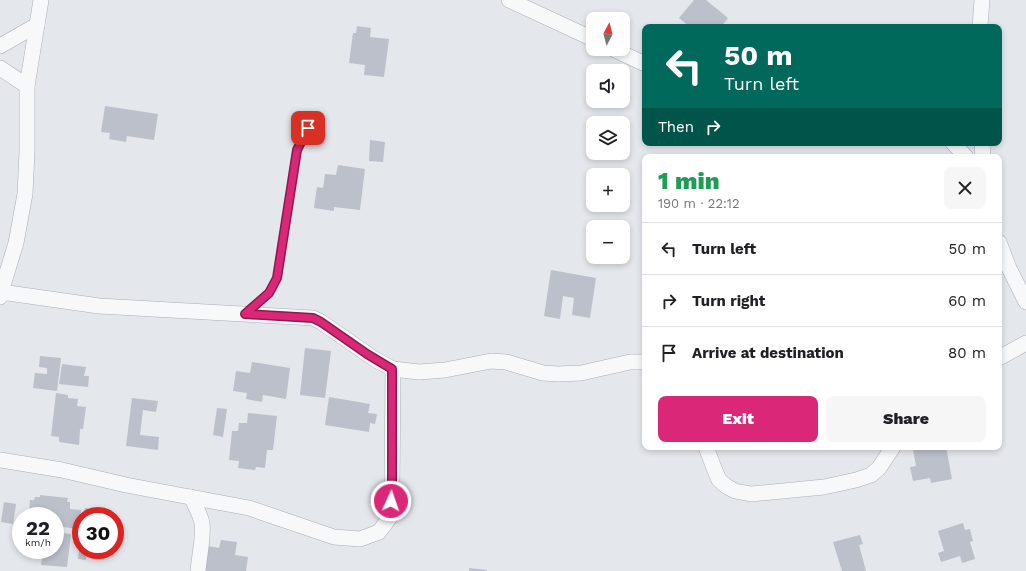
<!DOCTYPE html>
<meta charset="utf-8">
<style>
body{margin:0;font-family:"Work Sans",sans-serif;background:#f6f6f6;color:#202124;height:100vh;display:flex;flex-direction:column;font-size:15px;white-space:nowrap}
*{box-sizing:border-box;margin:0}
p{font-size:13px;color:#757577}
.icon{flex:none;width:22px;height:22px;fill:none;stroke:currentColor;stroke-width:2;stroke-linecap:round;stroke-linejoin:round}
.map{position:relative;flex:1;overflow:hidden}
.side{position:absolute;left:642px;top:154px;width:360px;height:296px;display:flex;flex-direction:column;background:#fff;border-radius:8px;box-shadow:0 2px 6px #0003}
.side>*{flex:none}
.guide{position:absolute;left:642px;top:24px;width:360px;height:122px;border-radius:8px;box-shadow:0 2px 6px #0003;background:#00695c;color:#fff;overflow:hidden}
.needle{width:26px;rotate:7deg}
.controls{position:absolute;left:586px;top:12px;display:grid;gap:8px}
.controls a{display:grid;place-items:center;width:44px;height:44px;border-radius:8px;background:#fff;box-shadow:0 2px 6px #0003;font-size:20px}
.speed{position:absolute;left:12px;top:507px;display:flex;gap:8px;font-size:20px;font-weight:700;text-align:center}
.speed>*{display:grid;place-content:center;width:52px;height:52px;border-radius:50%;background:#fff;box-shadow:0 2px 6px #0003;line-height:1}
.speed small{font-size:10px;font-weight:400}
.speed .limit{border:6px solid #d22;background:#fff;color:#111}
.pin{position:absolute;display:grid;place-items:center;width:34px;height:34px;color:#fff;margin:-17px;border-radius:8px;box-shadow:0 2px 6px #0006}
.me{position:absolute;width:44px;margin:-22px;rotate:3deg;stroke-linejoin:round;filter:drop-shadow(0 0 3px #0008)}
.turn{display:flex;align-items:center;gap:14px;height:84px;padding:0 16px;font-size:18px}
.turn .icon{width:52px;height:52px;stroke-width:2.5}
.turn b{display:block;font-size:28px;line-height:34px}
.then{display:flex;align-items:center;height:38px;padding:0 16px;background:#0003;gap:8px;font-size:15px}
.round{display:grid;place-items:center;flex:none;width:42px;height:42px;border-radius:8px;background:#f6f6f6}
.headline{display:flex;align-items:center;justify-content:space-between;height:68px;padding:0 16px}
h1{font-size:24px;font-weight:800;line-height:30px;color:#1e9e55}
.action{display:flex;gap:8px;margin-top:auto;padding:8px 16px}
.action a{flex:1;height:46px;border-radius:8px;background:#db2777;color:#fff;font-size:16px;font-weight:800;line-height:46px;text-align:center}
.action a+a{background:#f6f6f6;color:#202124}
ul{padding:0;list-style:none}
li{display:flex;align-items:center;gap:12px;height:52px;padding:0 16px;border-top:1px solid #e0e0e0}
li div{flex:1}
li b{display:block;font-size:15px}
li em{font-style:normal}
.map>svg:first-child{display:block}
.building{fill:#bbc0ca}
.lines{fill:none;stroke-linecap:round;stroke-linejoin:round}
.service-casing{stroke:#a9aeb7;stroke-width:9}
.minor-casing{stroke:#a9aeb7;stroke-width:16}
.service{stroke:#f7f8fa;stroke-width:8}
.minor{stroke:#f7f8fa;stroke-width:15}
.route-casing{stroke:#8e194d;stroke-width:10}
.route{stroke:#db2777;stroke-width:7}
</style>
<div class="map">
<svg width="1026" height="571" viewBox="0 0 1026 571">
<rect width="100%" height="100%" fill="#e4e7ec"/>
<!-- building -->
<g class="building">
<polygon points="694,0 706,0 728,18 721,27 690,27 679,18"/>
<polygon points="357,26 371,28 370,37 389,39 384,77 364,75 365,65 349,63 353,33 356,33"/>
<polygon points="623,74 625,74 624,101 623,101"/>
<polygon points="603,101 624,101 624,104 603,103"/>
<polygon points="105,106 158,114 154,140 127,136 126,142 109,139 110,133 101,132"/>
<polygon points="370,140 385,142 383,162 369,161"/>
<polygon points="338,165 365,169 360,210 334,207 334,211 314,208 317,187 323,188 325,174 336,175"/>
<polygon points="551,270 596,278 590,318 572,315 574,298 563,296 560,319 544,316"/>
<polygon points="305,348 331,351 325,398 300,395"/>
<polygon points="40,356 61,358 57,391 33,388 35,373 47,374 47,368 39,367"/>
<polygon points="252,362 290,368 286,399 263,395 262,402 246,399 247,393 233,391 236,371 250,373"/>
<polygon points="62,364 86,367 84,376 89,376 88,387 59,384"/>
<polygon points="56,393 68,395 68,398 78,399 77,406 86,407 83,429 80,429 79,445 59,442 59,437 51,436"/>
<polygon points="329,397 370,404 368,413 377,414 375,424 370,423 369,432 325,425"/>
<polygon points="132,398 158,401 156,412 143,410 140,435 159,437 158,450 126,446"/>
<polygon points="217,408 227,409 223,437 213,435"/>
<polygon points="248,413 277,416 273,450 267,450 265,468 256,467 255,470 238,468 239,461 229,460 232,431 238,431 239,423 247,423"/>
<polygon points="926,447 946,447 952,479 931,483 930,478 913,481 910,467 916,466 913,449"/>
<polygon points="40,495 68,498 67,502 70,502 70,509 81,510 79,529 55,526 55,516 29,516 30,500 34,500 35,497 40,497"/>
<polygon points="4,502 16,504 13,524 1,522"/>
<polygon points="85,508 92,509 92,516 84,516"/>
<polygon points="963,523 965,530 970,529 973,541 970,542 975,559 962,563 960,556 941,562 938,553 944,551 938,531"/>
<polygon points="14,526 21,527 21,541 13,540"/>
<polygon points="55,532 71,534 67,567 41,565 43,552 47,553 47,550 55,550"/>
<polygon points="860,535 863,544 859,545 866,571 842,571 833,542"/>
<polygon points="221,540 237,542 235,555 248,557 246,571 205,571 208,546 219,548"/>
<polygon points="80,544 81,544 81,550 87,550 86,560 78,559"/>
<polygon points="469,568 487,570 487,571 469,571"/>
</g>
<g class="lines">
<defs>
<polyline id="service" points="245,313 269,293 277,278 297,150 308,128"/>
<g id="minor">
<polyline points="509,0 593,39"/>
<polyline points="980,27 982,0"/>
<polyline points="0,46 37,25"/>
<polyline points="613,49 645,64"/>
<polyline points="0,68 27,86"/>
<polyline points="953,143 966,157"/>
<polyline points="982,143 983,157"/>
<polyline points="999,242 1009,268 1026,302"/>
<polyline points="1,292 99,306 313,318 321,322 376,360 393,369 419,372 445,370 491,361 506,362 543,373 558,374 581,373 630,362 645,362"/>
<polyline points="0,297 1,292 16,243 25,194 27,152 27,86 41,0"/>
<polyline points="999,358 1026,343"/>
<polyline points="706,447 714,468 719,480 726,486 735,491 751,494 824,487 856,480 871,475 879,468 893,447"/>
<polyline points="0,460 62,470 126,485 249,508 334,537 360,539 379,532 390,517 392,485 393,369"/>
<path d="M191,497c4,8 9,17 11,26 2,13 -3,34 -4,48"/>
</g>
</defs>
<!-- service casing -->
<use href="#service" class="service-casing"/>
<!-- minor casing -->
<use href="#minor" class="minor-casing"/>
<!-- service -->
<use href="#service" class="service"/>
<!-- minor -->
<use href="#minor" class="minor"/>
</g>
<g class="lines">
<defs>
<polyline id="route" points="308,128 297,150 277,278 269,293 245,314 313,318 321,322 367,354 392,369 392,485 391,501"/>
</defs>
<!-- route casing -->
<use href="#route" class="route-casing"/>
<!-- route -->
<use href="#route" class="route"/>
</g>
</svg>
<div class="controls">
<a><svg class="needle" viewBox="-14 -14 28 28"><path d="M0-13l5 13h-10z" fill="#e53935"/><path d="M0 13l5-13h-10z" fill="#757577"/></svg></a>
<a><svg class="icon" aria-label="sound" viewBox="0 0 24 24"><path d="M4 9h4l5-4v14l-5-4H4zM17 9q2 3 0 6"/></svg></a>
<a><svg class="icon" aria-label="layers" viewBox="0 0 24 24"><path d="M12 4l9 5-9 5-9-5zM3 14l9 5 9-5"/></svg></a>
<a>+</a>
<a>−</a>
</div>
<div class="speed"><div>22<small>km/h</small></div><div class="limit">30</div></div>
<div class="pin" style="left:308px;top:128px;background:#d93025"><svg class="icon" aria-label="arrive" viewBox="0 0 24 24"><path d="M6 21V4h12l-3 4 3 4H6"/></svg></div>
<svg class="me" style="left:391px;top:501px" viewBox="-20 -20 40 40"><circle r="17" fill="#db2777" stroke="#fff" stroke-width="3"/><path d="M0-11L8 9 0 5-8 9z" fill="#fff"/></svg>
<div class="guide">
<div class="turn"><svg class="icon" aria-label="left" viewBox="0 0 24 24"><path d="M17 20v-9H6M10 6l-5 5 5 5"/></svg><div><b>50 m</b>Turn left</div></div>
<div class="then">Then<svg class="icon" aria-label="right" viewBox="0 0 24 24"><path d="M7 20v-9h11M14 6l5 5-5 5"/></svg></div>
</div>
<section class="side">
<div class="headline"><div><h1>1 min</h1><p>190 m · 22:12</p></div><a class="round"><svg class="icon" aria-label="close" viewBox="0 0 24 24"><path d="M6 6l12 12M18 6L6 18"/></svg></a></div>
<ul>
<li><svg class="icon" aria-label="left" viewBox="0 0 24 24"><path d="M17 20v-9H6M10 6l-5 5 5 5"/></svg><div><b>Turn left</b></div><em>50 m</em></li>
<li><svg class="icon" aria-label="right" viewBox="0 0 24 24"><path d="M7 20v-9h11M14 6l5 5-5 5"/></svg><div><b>Turn right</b></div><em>60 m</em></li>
<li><svg class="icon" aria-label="arrive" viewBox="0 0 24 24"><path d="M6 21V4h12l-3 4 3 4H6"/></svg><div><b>Arrive at destination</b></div><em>80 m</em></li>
</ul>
<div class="action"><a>Exit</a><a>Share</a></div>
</section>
</div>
